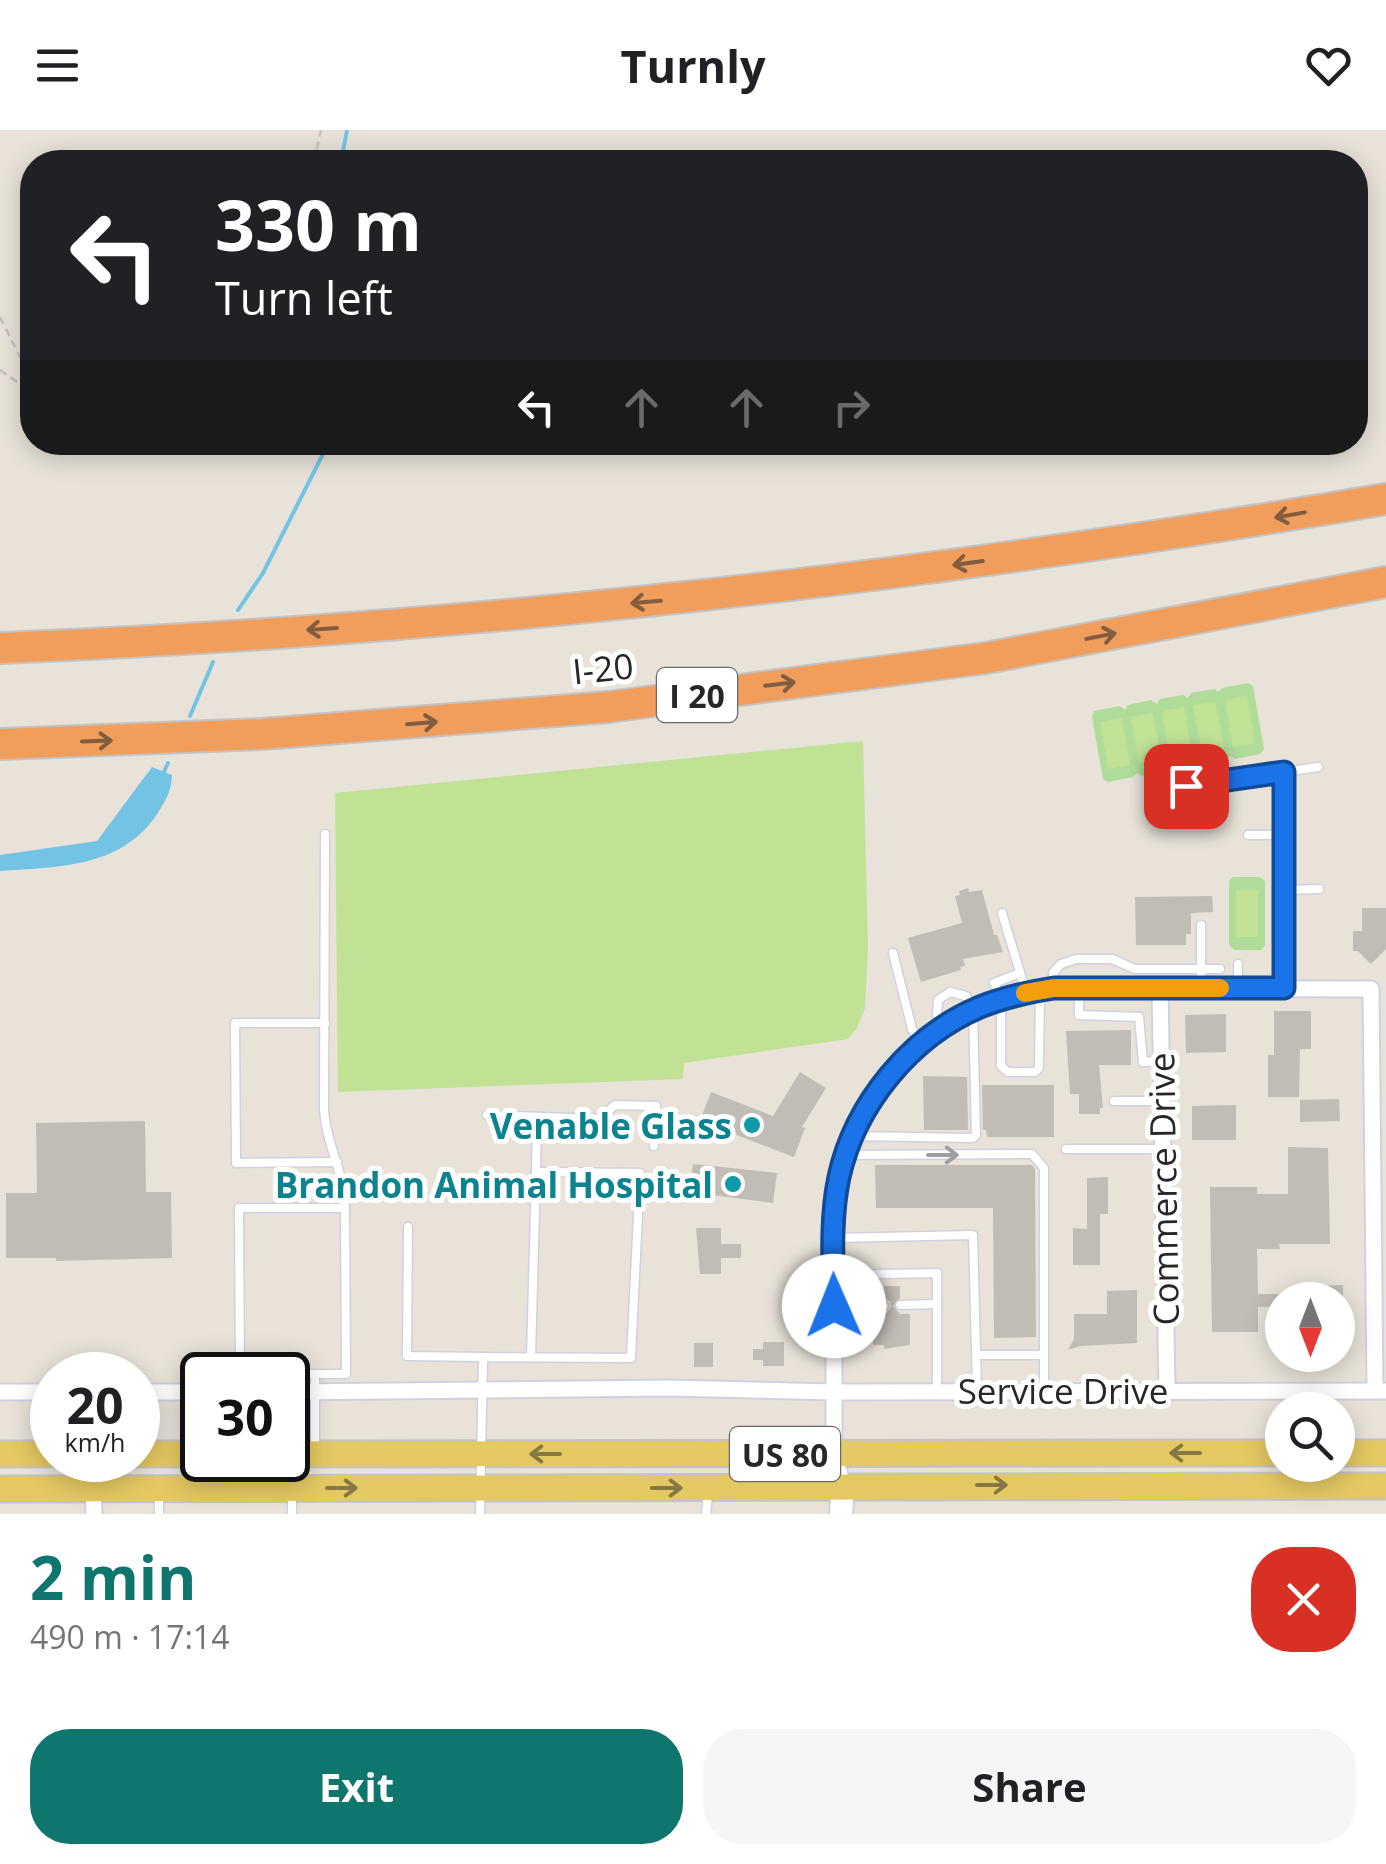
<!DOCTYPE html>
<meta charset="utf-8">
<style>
body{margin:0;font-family:"Open Sans",sans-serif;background:#f6f6f6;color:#202124;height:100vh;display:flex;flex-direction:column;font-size:38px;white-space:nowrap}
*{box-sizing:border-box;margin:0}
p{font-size:32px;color:#757577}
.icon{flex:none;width:55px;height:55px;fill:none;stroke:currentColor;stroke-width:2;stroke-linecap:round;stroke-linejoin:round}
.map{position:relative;height:1384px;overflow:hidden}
.side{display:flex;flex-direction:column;background:#fff;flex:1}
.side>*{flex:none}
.banner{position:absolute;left:20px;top:20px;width:1348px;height:305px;border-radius:40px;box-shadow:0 5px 25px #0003;background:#202124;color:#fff;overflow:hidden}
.needle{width:65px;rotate:180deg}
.buttons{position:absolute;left:1265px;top:1152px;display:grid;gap:20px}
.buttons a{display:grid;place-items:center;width:90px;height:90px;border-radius:50%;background:#fff;box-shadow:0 5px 25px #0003;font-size:50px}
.speed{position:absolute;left:30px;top:1222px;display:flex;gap:20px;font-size:50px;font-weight:700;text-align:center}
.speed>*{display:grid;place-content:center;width:130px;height:130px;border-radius:50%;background:#fff;box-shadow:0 5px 25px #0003;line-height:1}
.speed small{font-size:25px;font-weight:400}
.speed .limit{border:5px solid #111;border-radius:15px;background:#fff;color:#111}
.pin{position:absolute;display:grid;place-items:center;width:85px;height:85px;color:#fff;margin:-42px;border-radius:20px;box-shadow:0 5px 15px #0006}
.me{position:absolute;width:110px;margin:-55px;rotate:359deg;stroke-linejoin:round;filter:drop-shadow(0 0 8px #0008)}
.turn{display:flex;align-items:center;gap:35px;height:210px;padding:0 30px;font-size:45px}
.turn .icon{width:130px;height:130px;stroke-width:2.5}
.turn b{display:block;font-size:70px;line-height:85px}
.lanes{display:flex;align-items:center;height:95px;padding:0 30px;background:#0003;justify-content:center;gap:50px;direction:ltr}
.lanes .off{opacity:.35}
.round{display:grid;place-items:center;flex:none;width:105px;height:105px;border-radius:40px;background:#f6f6f6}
.overview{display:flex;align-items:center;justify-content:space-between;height:170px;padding:0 30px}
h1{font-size:60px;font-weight:700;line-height:75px;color:#0f766e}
.action{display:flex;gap:20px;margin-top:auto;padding:20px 30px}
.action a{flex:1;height:115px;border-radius:40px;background:#0f766e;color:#fff;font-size:40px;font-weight:700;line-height:115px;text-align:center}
.action a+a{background:#f6f6f6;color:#202124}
header{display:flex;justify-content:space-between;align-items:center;height:130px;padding:0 30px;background:#fff;font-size:45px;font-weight:700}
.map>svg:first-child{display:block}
.green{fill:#afdc99}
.pitch{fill:#c1e295}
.water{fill:#73c4e4}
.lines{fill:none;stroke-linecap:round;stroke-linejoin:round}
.stream{stroke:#73c4e4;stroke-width:4}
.building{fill:#c1bcb5}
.lane-casing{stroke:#cfd1df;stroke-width:11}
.street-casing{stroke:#cfd1df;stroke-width:19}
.secondary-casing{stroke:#cfd1df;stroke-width:26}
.primary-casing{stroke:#c3c3c3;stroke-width:29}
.highway-casing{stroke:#c3c3c3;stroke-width:34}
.path{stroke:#c3c3c3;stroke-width:2.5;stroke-dasharray:8 5;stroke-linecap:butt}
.lane{stroke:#fff;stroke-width:8}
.street{stroke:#fff;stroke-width:15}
.secondary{stroke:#fff;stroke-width:22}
.primary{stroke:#e4c862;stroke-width:25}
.highway{stroke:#f19e5c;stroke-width:30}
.oneway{stroke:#825d3f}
.oneway2{stroke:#9e9e9e}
.oneway3{stroke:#867844}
.route-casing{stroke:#114b97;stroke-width:25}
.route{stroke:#1a73e8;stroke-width:18}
.slow{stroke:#f59e0b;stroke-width:18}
.culture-dot{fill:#0f9aa8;stroke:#fff;stroke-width:4}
.labels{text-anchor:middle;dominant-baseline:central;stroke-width:10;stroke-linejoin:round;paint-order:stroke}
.shield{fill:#fff;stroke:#686868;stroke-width:2.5}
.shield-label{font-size:32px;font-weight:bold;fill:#272727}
.street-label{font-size:35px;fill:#272727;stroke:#fff}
.culture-label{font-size:35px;font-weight:bold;fill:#0d838f;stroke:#fff;text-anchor:end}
</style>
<header><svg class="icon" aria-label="menu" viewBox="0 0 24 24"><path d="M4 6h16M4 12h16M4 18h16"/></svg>Turnly<svg class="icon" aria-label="heart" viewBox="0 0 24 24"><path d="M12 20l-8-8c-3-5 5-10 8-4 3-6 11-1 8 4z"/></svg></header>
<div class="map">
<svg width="1386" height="1384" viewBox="0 0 1386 1384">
<rect width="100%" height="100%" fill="#e8e2d9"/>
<!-- green -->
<g class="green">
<polygon points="1248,553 1253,556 1264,619 1260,624 1235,629 1230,626 1226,630 1205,635 1200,631 1196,636 1173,641 1168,637 1165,642 1142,646 1137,643 1133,647 1108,652 1103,649 1092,587 1094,581 1120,576 1125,580 1128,575 1151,570 1157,574 1160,569 1183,565 1188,568 1191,563 1214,559 1219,562 1222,558"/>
<polygon points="1233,747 1260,747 1265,751 1265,815 1261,820 1234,820 1229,815 1229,751"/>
</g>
<!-- pitch -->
<g class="pitch">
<polygon points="1247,566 1255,613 1233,617 1225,570"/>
<polygon points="1215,572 1224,618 1202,622 1193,575"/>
<polygon points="1184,577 1192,624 1170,628 1162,581"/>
<polygon points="1153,583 1161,629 1139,633 1131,587"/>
<polygon points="1122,588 1130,635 1108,639 1100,592"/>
<polygon points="863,611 868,817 865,878 857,898 848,909 684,933 683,949 338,962 335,663"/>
<rect x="1236" y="760" width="22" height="47"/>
</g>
<!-- water -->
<path class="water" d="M152,637l20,8c-1,18 -7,27 -17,42 -36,51 -98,50 -155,54v-16l97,-14z"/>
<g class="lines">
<!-- stream -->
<g class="stream">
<polyline points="341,32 347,0"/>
<polyline points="238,480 263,443 329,312"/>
<polyline points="190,586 213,532"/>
<polyline points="162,646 168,633"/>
</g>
</g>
<!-- building -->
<g class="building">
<polygon points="968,758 969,762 982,760 994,805 997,805 1003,822 963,829 965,836 960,837 961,840 921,852 908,808 962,793 955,766 960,765 959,761"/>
<polygon points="1212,766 1213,782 1191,783 1191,804 1186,804 1186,815 1136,815 1135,767"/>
<polygon points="1362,778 1386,778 1386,819 1371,834 1358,821 1353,821 1353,801 1362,801"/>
<polygon points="1274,881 1311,881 1311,919 1300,919 1299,967 1268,967 1268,925 1274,925"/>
<polygon points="1226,884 1226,922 1186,923 1185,885"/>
<polygon points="1131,900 1131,935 1099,935 1103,978 1100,978 1100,984 1079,984 1079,964 1070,964 1066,901"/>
<polygon points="800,942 826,958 802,997 805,998 794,1027 700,991 711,962 773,986"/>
<polygon points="923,946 967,947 968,1000 924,1000"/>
<polygon points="982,955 1054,955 1054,1007 987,1007 986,1000 983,1000"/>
<polygon points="1339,969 1340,991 1300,992 1300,970"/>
<polygon points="1236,975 1236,1010 1192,1010 1192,976"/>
<polygon points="145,991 146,1062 171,1062 172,1128 56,1131 56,1128 6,1128 6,1063 37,1063 36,993"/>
<polygon points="1288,1017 1328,1018 1330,1114 1279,1114 1280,1119 1257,1119 1258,1164 1282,1164 1282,1176 1258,1177 1258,1202 1212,1202 1210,1057 1257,1057 1257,1064 1288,1064"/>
<polygon points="693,1034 777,1043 773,1073 705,1064 704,1070 689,1067"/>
<polygon points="875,1035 1032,1035 1035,1039 1036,1207 994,1208 993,1078 876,1078"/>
<polygon points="1108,1047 1108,1084 1100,1084 1100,1135 1073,1135 1073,1098 1087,1099 1087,1048"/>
<polygon points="696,1098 721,1098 721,1114 741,1114 741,1128 721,1128 721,1144 700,1144"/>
<polygon points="1343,1155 1343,1170 1306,1170 1305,1156"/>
<polygon points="884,1156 900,1156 900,1168 893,1176 900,1184 910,1184 910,1215 884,1219 884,1215 873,1215 873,1184 887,1183 891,1177 890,1171 884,1168"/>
<polygon points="1137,1160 1137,1213 1080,1216 1068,1220 1074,1209 1074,1184 1107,1184 1107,1161"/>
<polygon points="763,1212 784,1212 784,1236 763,1236 763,1230 753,1230 753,1219 763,1219"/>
<rect x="694" y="1213" width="19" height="24"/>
</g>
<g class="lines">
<defs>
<g id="lane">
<polyline points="1284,642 1318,637"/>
<polyline points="1153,660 1284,642 1284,858"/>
<path d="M325,704l-1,276c2,35 21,63 21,98"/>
<polyline points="1248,705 1284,705"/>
<polyline points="1284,760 1319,759"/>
<polyline points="1002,783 1026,862"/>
<polyline points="1201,795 1201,858"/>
<polyline points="893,823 912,899 922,913"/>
<polyline points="1238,834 1238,858"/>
<polyline points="1020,843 994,853 1001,870 1001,936 1008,942 1035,942 1039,938 1040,860"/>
<polyline points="1054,858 1053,843 1061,834 1076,829 1112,829 1135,839 1220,839"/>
<polyline points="1079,858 1079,885 1139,887 1143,932 1160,931"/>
<polyline points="325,893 235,893 236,1033 337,1032"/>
<polyline points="1114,971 1161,971"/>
<polyline points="487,985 599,989 615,975 656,976 654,1016"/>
<polyline points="852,1006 973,1008 976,1005 973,880 966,866 950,862 938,870 937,885 942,898"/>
<polyline points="1066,1019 1161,1019"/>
<polyline points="845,1025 1032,1024 1044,1038 1044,1260"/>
<polyline points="536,1042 537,987"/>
<polyline points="408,1097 407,1226 483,1227"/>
<polyline points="833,1108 973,1105 977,1260"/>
<polyline points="834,1145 937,1143 937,1261"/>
<polyline points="900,1175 937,1174"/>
<polyline points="834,1176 884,1176"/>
<polyline points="976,1225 1044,1225"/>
<polyline points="315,1244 240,1244 239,1078 345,1078 346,1244 315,1244 315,1320"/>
<polyline points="159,1384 159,1364"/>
<polyline points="292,1384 292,1364"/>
<polyline points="480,1384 483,1227 631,1228 640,1043 536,1042 531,1227"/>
<polyline points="706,1384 708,1364"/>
</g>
<g id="street">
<polyline points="1160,858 1167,1260"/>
<polyline points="0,1262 52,1262"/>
<polyline points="138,1262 202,1262"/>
<polyline points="288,1262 669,1258 834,1262 1386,1261"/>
<polyline points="92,1330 94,1384"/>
<path d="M843,1355l-9,-31c0,-51 0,-102 0,-154 -1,-40 -3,-82 5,-122 23,-109 110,-172 215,-190l317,1 4,402"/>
</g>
<polyline id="secondary" points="841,1384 843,1355"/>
<g id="primary">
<polyline points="1338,1323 1386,1323"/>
<polyline points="0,1324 52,1324"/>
<polyline points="138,1324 202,1324"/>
<polyline points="288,1324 1282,1323"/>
<polyline points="0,1359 1386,1356"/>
</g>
<g id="highway">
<path d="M0,518c465,-18 927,-71 1386,-149"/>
<polyline points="0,614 262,604 608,577 986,528 1386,452"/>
</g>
</defs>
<!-- lane casing -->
<use href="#lane" class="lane-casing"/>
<!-- street casing -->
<use href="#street" class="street-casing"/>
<!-- secondary casing -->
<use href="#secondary" class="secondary-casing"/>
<!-- primary casing -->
<use href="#primary" class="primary-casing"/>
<!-- highway casing -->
<use href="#highway" class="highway-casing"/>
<!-- path -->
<g class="path">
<polyline points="314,32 321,0"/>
<polyline points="0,187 32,251"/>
<polyline points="0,240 32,262"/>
</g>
<!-- lane -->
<use href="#lane" class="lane"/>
<!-- street -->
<use href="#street" class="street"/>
<!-- secondary -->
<use href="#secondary" class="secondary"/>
<!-- primary -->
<use href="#primary" class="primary"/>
<!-- highway -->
<use href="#highway" class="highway"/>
</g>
<!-- one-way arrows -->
<defs><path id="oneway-shaft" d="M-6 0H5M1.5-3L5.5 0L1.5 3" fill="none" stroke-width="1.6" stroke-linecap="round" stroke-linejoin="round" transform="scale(2.5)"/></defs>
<g class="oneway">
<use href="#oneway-shaft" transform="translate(1290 385) rotate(170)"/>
<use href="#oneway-shaft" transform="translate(968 433) rotate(172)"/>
<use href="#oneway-shaft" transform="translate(646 472) rotate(175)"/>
<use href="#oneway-shaft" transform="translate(322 499) rotate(176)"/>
<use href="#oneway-shaft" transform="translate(1101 506) rotate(-11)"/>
<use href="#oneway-shaft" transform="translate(780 554) rotate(-7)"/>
<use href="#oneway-shaft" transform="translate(422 593) rotate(-5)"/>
<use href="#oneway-shaft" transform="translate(97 611) rotate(-2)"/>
</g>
<use class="oneway2" href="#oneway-shaft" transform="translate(943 1025)"/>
<g class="oneway3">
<use href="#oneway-shaft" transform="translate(1185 1323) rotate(180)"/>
<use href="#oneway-shaft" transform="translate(545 1324) rotate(180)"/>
<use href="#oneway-shaft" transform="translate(992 1355)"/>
<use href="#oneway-shaft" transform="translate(342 1358)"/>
<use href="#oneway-shaft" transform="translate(667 1358)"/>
</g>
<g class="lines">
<defs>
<path id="route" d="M834,1176c-1,-43 -4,-87 5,-129 16,-73 72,-141 141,-170 24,-10 49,-15 74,-19h230v-216l-98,14"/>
</defs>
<!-- route casing -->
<use href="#route" class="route-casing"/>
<!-- route -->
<use href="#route" class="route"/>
<!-- slow -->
<polyline class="slow" points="1025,863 1054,858 1220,858"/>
</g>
<!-- markers -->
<g class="culture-dot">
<circle cx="752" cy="995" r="10"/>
<circle cx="733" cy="1054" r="10"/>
</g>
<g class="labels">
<!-- shield labels -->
<g class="shield">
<rect x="657" y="538" width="80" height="54" rx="8"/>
<rect x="730" y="1297" width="110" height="54" rx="8"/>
</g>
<g class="shield-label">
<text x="697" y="565">I 20</text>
<text x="785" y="1324">US 80</text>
</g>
<!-- street labels -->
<g class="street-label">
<text transform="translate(603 538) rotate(-6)">I-20</text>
<text transform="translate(1163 1059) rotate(-91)">Commerce Drive</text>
<text x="1063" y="1260">Service Drive</text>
</g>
<!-- culture labels -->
<g class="culture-label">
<text x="732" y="995">Venable Glass</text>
<text x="713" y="1054">Brandon Animal Hospital</text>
</g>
</g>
</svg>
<div class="buttons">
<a><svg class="needle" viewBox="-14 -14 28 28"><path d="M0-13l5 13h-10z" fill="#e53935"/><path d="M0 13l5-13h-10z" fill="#757577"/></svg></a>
<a><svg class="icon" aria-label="search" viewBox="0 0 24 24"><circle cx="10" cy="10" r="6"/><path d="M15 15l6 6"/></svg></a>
</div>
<div class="speed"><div>20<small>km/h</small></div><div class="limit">30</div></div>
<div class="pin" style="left:1186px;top:656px;background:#d93025"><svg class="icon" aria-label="arrive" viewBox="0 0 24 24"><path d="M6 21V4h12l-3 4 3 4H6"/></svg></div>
<svg class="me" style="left:834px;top:1176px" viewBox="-20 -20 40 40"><circle r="19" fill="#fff"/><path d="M0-13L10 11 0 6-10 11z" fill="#1a73e8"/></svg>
<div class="banner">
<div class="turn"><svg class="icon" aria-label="left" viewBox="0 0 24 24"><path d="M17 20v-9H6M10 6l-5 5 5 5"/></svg><div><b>330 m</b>Turn left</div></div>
<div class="lanes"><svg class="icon" aria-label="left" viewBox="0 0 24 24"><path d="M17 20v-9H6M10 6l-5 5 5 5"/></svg><svg class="icon off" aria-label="ahead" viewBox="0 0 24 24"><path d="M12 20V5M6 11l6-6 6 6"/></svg><svg class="icon off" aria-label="ahead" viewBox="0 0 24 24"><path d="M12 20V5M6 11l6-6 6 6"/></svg><svg class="icon off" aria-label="right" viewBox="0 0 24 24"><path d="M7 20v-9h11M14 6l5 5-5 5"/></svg></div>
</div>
</div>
<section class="side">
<div class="overview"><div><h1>2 min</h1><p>490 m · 17:14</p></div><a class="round" style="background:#d93025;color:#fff"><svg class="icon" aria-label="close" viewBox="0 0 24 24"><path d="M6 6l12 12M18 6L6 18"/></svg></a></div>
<div class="action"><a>Exit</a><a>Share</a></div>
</section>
